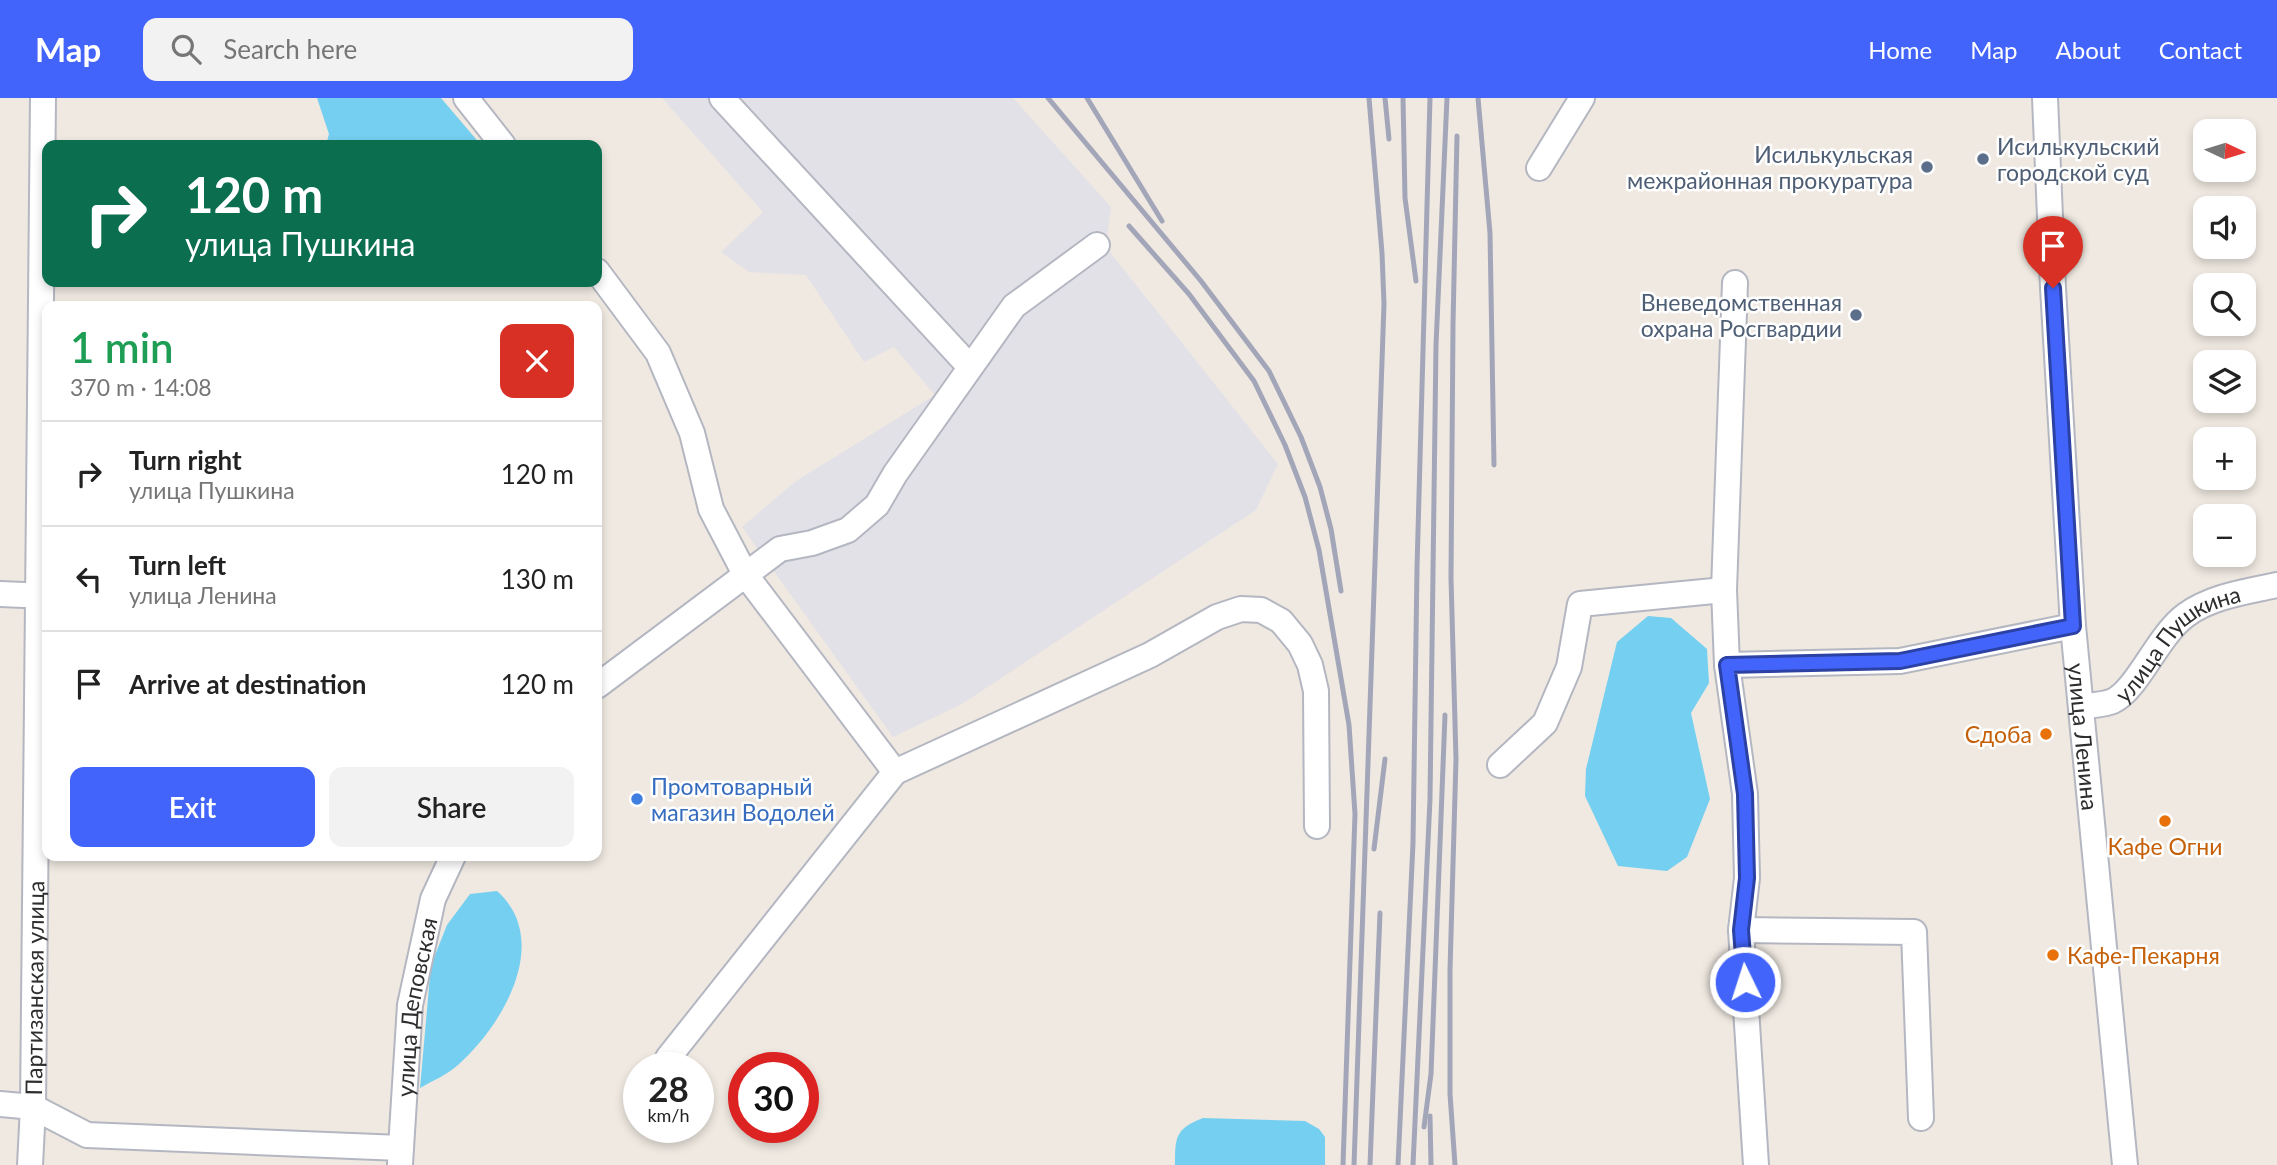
<!DOCTYPE html>
<meta charset="utf-8">
<style>
body{margin:0;font-family:Lato,sans-serif;background:#f2f2f2;color:#222;height:100vh;display:flex;flex-direction:column;font-size:26px;white-space:nowrap}
*{box-sizing:border-box;margin:0}
p{font-size:23px;color:#767676}
.icon{flex:none;width:38px;height:38px;fill:none;stroke:currentColor;stroke-width:2;stroke-linecap:round;stroke-linejoin:round}
.map{position:relative;flex:1;overflow:hidden}
.panel{position:absolute;left:42px;top:203px;width:560px;height:560px;display:flex;flex-direction:column;background:#fff;border-radius:14px;box-shadow:0 4px 10px #0003}
.panel>*{flex:none}
.guide{position:absolute;left:42px;top:42px;width:560px;height:147px;border-radius:14px;box-shadow:0 4px 10px #0003;background:#0b6e4f;color:#fff;overflow:hidden}
.needle{width:46px;rotate:94deg}
.controls{position:absolute;left:2193px;top:21px;display:grid;gap:14px}
.controls a{display:grid;place-items:center;width:63px;height:63px;border-radius:14px;background:#fff;box-shadow:0 4px 10px #0003;font-size:35px}
.speed{position:absolute;left:623px;top:954px;display:flex;gap:14px;font-size:35px;font-weight:700;text-align:center}
.speed>*{display:grid;place-content:center;width:91px;height:91px;border-radius:50%;background:#fff;box-shadow:0 4px 10px #0003;line-height:1}
.speed small{font-size:18px;font-weight:400}
.speed .limit{border:10px solid #d22;background:#fff;color:#111}
.pin{position:absolute;display:grid;place-items:center;width:60px;height:60px;color:#fff;margin:-72px -30px;border-radius:50% 50% 50% 0;rotate:-45deg;box-shadow:0 0 7px #0007}
.pin .icon{rotate:45deg}
.me{position:absolute;width:77px;margin:-38px;rotate:356deg;stroke-linejoin:round;filter:drop-shadow(0 0 5px #0008)}
.turn{display:flex;align-items:center;gap:24px;height:147px;padding:0 28px;font-size:32px}
.turn .icon{width:91px;height:91px;stroke-width:2.5}
.turn b{display:block;font-size:49px;line-height:60px}
.round{display:grid;place-items:center;flex:none;width:74px;height:74px;border-radius:14px;background:#f2f2f2}
.overview{display:flex;align-items:center;justify-content:space-between;height:119px;padding:0 28px}
h1{font-size:42px;font-weight:600;line-height:52px;color:#1e9e55}
.action{display:flex;gap:14px;margin-top:auto;padding:14px 28px}
.action a{flex:1;height:80px;border-radius:14px;background:#4264fb;color:#fff;font-size:28px;font-weight:600;line-height:80px;text-align:center}
.action a+a{background:#f2f2f2;color:#222}
ul{padding:0;list-style:none}
li{display:flex;align-items:center;gap:21px;height:105px;padding:0 28px;border-top:2px solid #e0e0e0}
li div{flex:1}
li b{display:block;font-size:26px}
li em{font-style:normal}
header{display:flex;align-items:center;gap:42px;box-sizing:border-box;height:98px;padding:0 35px;background:#4264fb;color:#fff}
header strong{font-size:33px}
nav{display:flex;gap:38px;margin-inline-start:auto;font-size:24px}
.search{width:490px;height:63px;background:#f2f2f2;display:flex;align-items:center;gap:18px;box-sizing:border-box;padding:0 24px;border-radius:14px;color:#767676;font-size:26px}
.map>svg:first-child{display:block}
.industrial{fill:#e3e1e8}
.water{fill:#75cff0}
.lines{fill:none;stroke-linecap:round;stroke-linejoin:round}
.minor-casing{stroke:#b4b7c1;stroke-width:28}
.minor{stroke:#fff;stroke-width:24}
.rail{stroke:#a3a6b8;stroke-width:5}
.route-casing{stroke:#2b41a3;stroke-width:18}
.route{stroke:#4264fb;stroke-width:12}
.service-dot{fill:#5c6f8a;stroke:#fff;stroke-width:2.5}
.food-dot{fill:#e8710a;stroke:#fff;stroke-width:2.5}
.shop-dot{fill:#3f7fe0;stroke:#fff;stroke-width:2.5}
.labels{text-anchor:middle;dominant-baseline:central;stroke-width:5;stroke-linejoin:round;paint-order:stroke}
.service-label{font-size:23px;fill:#4e5e75;stroke:#fff;text-anchor:end}
.street-label{font-size:23px;fill:#2e2e2e;stroke:#fff}
.food-label{font-size:23px;fill:#c56008;stroke:#fff;text-anchor:end}
.shop-label{font-size:23px;fill:#366cbe;stroke:#fff;text-anchor:start}
</style>
<header>
<strong>Map</strong>
<div class="search"><svg class="icon" aria-label="search" viewBox="0 0 24 24"><circle cx="10" cy="10" r="6"/><path d="M15 15l6 6"/></svg>Search here</div>
<nav><a>Home</a><a>Map</a><a>About</a><a>Contact</a></nav>
</header>
<div class="map">
<svg width="2277" height="1067" viewBox="0 0 2277 1067">
<rect width="100%" height="100%" fill="#efe9e1"/>
<!-- industrial -->
<polygon class="industrial" points="662,0 1013,0 1111,109 1106,149 1278,366 1256,412 962,606 893,639 742,429 796,383 935,297 894,249 864,264 806,177 749,174 721,154 763,114"/>
<!-- water -->
<g class="water">
<polygon points="317,0 441,0 481,47 326,47 329,36"/>
<polygon points="1648,518 1671,520 1707,551 1709,585 1691,615 1710,701 1687,759 1667,773 1618,768 1585,698 1586,671 1617,544"/>
<path d="M497,793c56,50 5,135 -39,174 -11,10 -26,16 -38,23l11,-123 16,-40 23,-31z"/>
<path d="M1203,1020l102,3 14,8 6,8v28h-150c0,-28 0,-36 28,-47z"/>
</g>
<g class="lines">
<defs>
<g id="minor">
<polyline points="466,0 503,47"/>
<polyline points="722,0 970,269"/>
<path id="s1" d="M2045,0l8,190 20,338 52,539"/>
<polyline points="1539,70 1582,0"/>
<polyline points="597,173 658,255 692,335 711,411 745,476 895,674"/>
<polyline points="1735,185 1724,492 1727,567 1745,696 1747,780 1741,832 1756,1067"/>
<polyline points="0,496 47,498"/>
<polyline points="1727,567 1900,563 2073,528"/>
<polyline points="597,588 780,451 812,445 848,432 877,407 895,376 1014,208 1097,147"/>
<path id="s2" d="M2081,609c9,-2 23,-2 32,-6 25,-12 45,-66 73,-86 26,-19 60,-23 91,-30"/>
<polyline points="1500,667 1545,625 1569,569 1580,506 1724,492"/>
<polyline points="1741,832 1914,834 1921,1020"/>
<polyline points="668,960 895,674 1150,557 1217,519 1241,511 1261,512 1281,523 1300,546 1310,567 1316,593 1317,728"/>
<polyline points="0,1006 33,1009 87,1037 401,1050"/>
<path id="s3" d="M400,1066l10,-159 23,-106 20,-43"/>
<path id="s4" d="M30,1067l3,-58 10,-1009"/>
</g>
</defs>
<!-- minor casing -->
<use href="#minor" class="minor-casing"/>
<!-- minor -->
<use href="#minor" class="minor"/>
<!-- rail -->
<g class="rail">
<polyline points="1048,0 1201,183 1269,273 1301,339 1320,389 1331,431 1341,493"/>
<polyline points="1087,0 1162,123"/>
<polyline points="1385,0 1389,41"/>
<polyline points="1403,0 1405,100 1416,183"/>
<polyline points="1478,0 1490,135 1494,367"/>
<polyline points="1129,128 1189,196 1254,283 1285,347 1305,399 1319,452 1349,627 1355,716 1343,1067"/>
<polyline points="1374,751 1385,661"/>
<polyline points="1430,1018 1431,1067"/>
<polyline points="1424,1029 1431,976 1433,925 1445,617"/>
<polyline points="1354,1067 1384,206 1382,155 1369,0"/>
<polyline points="1370,1067 1380,815"/>
<polyline points="1398,1067 1413,745 1417,470 1430,0"/>
<polyline points="1413,1067 1430,701 1436,247 1447,0"/>
<polyline points="1455,1067 1450,996 1450,872 1456,661 1451,480 1453,227 1457,38"/>
</g>
</g>
<g class="lines">
<defs>
<polyline id="route" points="1745,884 1741,832 1747,780 1745,696 1727,567 1900,563 2073,528 2053,190"/>
</defs>
<!-- route casing -->
<use href="#route" class="route-casing"/>
<!-- route -->
<use href="#route" class="route"/>
</g>
<!-- markers -->
<g class="service-dot">
<circle cx="1983" cy="61" r="7"/>
<circle cx="1927" cy="69" r="7"/>
<circle cx="1856" cy="217" r="7"/>
</g>
<g class="food-dot">
<circle cx="2046" cy="636" r="7"/>
<circle cx="2165" cy="723" r="7"/>
<circle cx="2053" cy="857" r="7"/>
</g>
<circle class="shop-dot" cx="637" cy="701" r="7"/>
<g class="labels">
<!-- service labels -->
<g class="service-label">
<text x="1997" y="48" text-anchor="start">Исилькульский<tspan x="1997" dy="26">городской суд</tspan></text>
<text x="1913" y="56">Исилькульская<tspan x="1913" dy="26">межрайонная прокуратура</tspan></text>
<text x="1842" y="204">Вневедомственная<tspan x="1842" dy="26">охрана Росгвардии</tspan></text>
</g>
<!-- street labels -->
<g class="street-label">
<text stroke="none"><textPath href="#s2" startOffset="122">улица Пушкина</textPath></text>
<text stroke="none"><textPath href="#s1" startOffset="640">улица Ленина</textPath></text>
<text stroke="none"><textPath href="#s4" startOffset="177">Партизанская улица</textPath></text>
<text stroke="none"><textPath href="#s3" startOffset="158">улица Деповская</textPath></text>
</g>
<!-- food labels -->
<g class="food-label">
<text x="2032" y="636">Сдоба</text>
<text x="2165" y="748" text-anchor="middle">Кафе Огни</text>
<text x="2067" y="857" text-anchor="start">Кафе-Пекарня</text>
</g>
<!-- shop labels -->
<g class="shop-label">
<text x="651" y="688">Промтоварный<tspan x="651" dy="26">магазин Водолей</tspan></text>
</g>
</g>
</svg>
<div class="controls">
<a><svg class="needle" viewBox="-14 -14 28 28"><path d="M0-13l5 13h-10z" fill="#e53935"/><path d="M0 13l5-13h-10z" fill="#767676"/></svg></a>
<a><svg class="icon" aria-label="sound" viewBox="0 0 24 24"><path d="M4 9h4l5-4v14l-5-4H4zM17 9q2 3 0 6"/></svg></a>
<a><svg class="icon" aria-label="search" viewBox="0 0 24 24"><circle cx="10" cy="10" r="6"/><path d="M15 15l6 6"/></svg></a>
<a><svg class="icon" aria-label="layers" viewBox="0 0 24 24"><path d="M12 4l9 5-9 5-9-5zM3 14l9 5 9-5"/></svg></a>
<a>+</a>
<a>−</a>
</div>
<div class="speed"><div>28<small>km/h</small></div><div class="limit">30</div></div>
<div class="pin" style="left:2053px;top:190px;background:#d93025"><svg class="icon" aria-label="arrive" viewBox="0 0 24 24"><path d="M6 21V4h12l-3 4 3 4H6"/></svg></div>
<svg class="me" style="left:1745px;top:884px" viewBox="-20 -20 40 40"><circle r="17" fill="#4264fb" stroke="#fff" stroke-width="3"/><path d="M0-11L8 9 0 5-8 9z" fill="#fff"/></svg>
<div class="guide">
<div class="turn"><svg class="icon" aria-label="right" viewBox="0 0 24 24"><path d="M7 20v-9h11M14 6l5 5-5 5"/></svg><div><b>120 m</b>улица Пушкина</div></div>
</div>
<section class="panel">
<div class="overview"><div><h1>1 min</h1><p>370 m · 14:08</p></div><a class="round" style="background:#d93025;color:#fff"><svg class="icon" aria-label="close" viewBox="0 0 24 24"><path d="M6 6l12 12M18 6L6 18"/></svg></a></div>
<ul>
<li><svg class="icon" aria-label="right" viewBox="0 0 24 24"><path d="M7 20v-9h11M14 6l5 5-5 5"/></svg><div><b>Turn right</b><p>улица Пушкина</p></div><em>120 m</em></li>
<li><svg class="icon" aria-label="left" viewBox="0 0 24 24"><path d="M17 20v-9H6M10 6l-5 5 5 5"/></svg><div><b>Turn left</b><p>улица Ленина</p></div><em>130 m</em></li>
<li><svg class="icon" aria-label="arrive" viewBox="0 0 24 24"><path d="M6 21V4h12l-3 4 3 4H6"/></svg><div><b>Arrive at destination</b></div><em>120 m</em></li>
</ul>
<div class="action"><a>Exit</a><a>Share</a></div>
</section>
</div>
